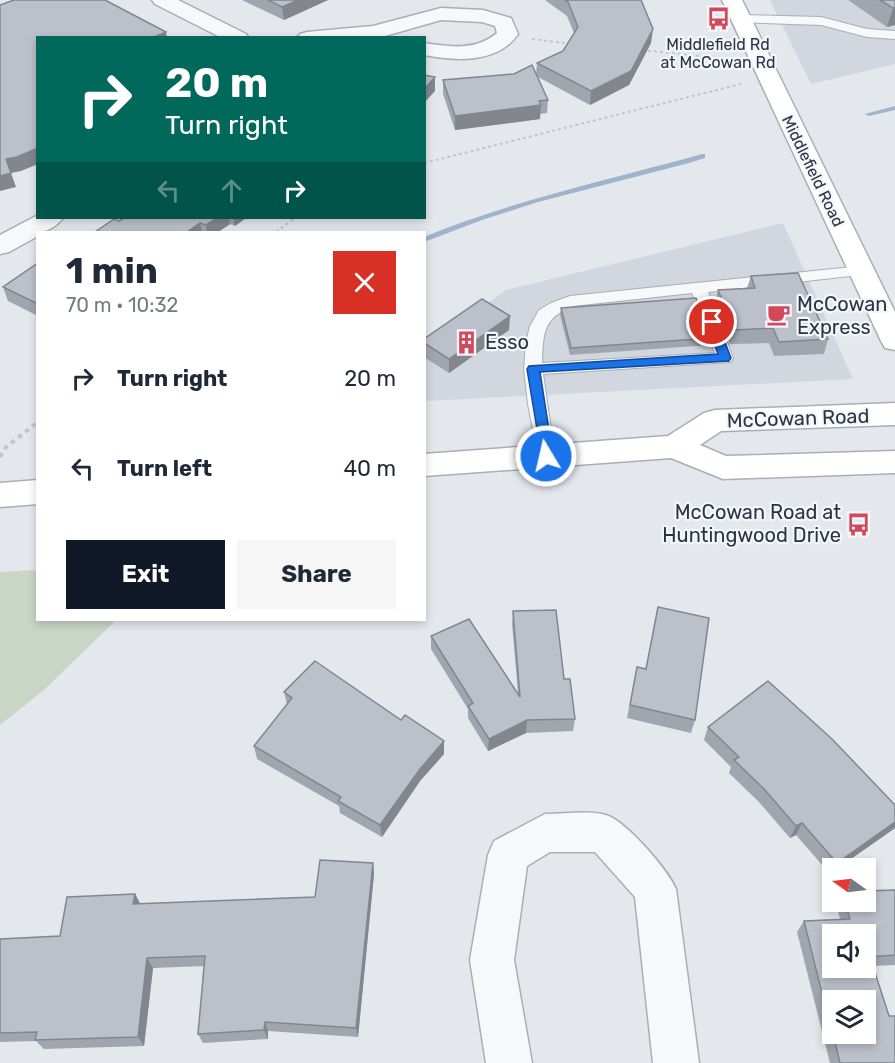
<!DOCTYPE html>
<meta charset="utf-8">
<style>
body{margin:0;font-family:Rubik,sans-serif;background:#f6f6f7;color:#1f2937;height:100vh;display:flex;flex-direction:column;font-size:22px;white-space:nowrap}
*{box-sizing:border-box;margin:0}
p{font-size:20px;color:#747a83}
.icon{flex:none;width:33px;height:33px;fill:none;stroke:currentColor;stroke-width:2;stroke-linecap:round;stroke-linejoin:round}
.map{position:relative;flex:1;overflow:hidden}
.panel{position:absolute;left:36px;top:231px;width:390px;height:390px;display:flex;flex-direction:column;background:#fff;border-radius:0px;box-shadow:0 3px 9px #0003}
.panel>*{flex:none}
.hud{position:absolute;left:36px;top:36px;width:390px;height:183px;border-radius:0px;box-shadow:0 3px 9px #0003;background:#00695c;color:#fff;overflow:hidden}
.needle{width:39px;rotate:284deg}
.controls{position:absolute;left:822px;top:858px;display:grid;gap:12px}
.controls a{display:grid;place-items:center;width:54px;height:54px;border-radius:0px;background:#fff;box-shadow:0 3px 9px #0003;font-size:30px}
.pin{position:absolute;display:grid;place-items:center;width:51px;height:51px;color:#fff;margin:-26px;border:3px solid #fff;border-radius:50%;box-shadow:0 2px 6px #0007}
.me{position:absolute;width:66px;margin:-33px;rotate:351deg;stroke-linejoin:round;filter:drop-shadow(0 0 4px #0008)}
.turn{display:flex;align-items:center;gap:21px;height:126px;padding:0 30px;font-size:27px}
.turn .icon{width:78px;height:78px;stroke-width:2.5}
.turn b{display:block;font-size:42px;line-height:51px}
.lanes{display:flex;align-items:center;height:57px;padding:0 30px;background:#0003;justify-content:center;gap:30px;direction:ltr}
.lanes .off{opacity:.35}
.round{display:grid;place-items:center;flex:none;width:63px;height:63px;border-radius:0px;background:#f6f6f7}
.headline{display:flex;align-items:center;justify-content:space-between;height:102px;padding:0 30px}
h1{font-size:36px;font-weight:700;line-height:45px}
.button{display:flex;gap:12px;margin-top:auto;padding:12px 30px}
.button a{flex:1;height:69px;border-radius:0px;background:#111827;color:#fff;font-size:24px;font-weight:700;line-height:69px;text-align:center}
.button a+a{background:#f6f6f7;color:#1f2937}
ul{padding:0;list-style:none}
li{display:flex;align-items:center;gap:18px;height:90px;padding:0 30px}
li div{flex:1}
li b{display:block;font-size:22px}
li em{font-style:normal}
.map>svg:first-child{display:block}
.built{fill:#d2d6de}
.green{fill:#c9d6c5}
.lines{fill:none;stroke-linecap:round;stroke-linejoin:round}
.stream{fill:#9fb4cc;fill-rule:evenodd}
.lane-casing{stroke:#a9aeb7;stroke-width:2}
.street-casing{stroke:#a9aeb7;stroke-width:3}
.secondary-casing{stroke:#a9aeb7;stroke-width:3}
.path-far1{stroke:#c2c5cb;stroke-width:2;stroke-dasharray:3 3;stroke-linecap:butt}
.path{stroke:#c2c5cb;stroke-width:4;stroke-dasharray:4.5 4.5;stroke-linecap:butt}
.lane{fill:#f7f8fa;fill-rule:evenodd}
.street{fill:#f7f8fa;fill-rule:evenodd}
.secondary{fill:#fff;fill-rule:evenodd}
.wall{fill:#a1a5ae}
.shaded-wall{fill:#83868d}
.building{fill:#bbc0ca;stroke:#83868d;stroke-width:1.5;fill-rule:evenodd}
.route{fill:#1a73e8;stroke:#114b97;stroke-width:1.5}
.labels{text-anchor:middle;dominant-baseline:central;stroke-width:4.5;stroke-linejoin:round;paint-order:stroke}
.far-poi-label{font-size:16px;fill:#2b3445;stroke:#f4f6f9}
.far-street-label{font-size:16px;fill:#2b3445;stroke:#f4f6f9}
.poi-label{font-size:20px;fill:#2b3445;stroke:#f4f6f9;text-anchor:start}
.street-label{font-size:20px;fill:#2b3445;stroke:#f4f6f9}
</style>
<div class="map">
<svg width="895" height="1063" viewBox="0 0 895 1063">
<rect width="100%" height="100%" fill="#e4e7ec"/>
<!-- built -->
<g class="built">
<polygon points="770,0 895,0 895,64 811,84"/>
<polygon points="783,223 853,379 425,401 425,349 506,290"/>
</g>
<!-- green -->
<polygon class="green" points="37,570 38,620 116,620 44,690 0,725 0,572"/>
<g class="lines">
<!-- stream -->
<g class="stream">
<polygon points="895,106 895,110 869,116 865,114"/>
<path d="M702,154h3v4l-16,5 -151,39 -56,18 -58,22v-5c90,-37 185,-57 278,-83z"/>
</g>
<defs>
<g id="lane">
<polygon points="741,15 821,17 867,29 895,31 895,39 867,37 821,25 737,22 735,19"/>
<path d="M862,266l6,2 2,3 -2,3 -160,18 25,66 -2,4 -188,12 12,82 -2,5 -7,2 -7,-2 -11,-57 -4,-35 2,-26 4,-17 9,-16 12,-7 19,-7zM692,293l23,60 -173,10c1,-30 1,-45 31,-57z"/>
</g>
<g id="street">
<polygon points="152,0 178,0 246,34 249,38 222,38 155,4"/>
<path d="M441,8l42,2 28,8 7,16c-20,30 -62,27 -94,21v-12c26,4 52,8 73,-10l-2,-7 -13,-4 -41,-2 -63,18h-81l3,-4 7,-2 66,-6z"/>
<path d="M38,215v3h25c-6,8 -16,14 -25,14v4l-29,16 -9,2v-19z"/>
<path d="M545,814c19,0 43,-4 61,1 20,6 62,55 70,74l23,174h-46l-18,-166 -40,-45h-45l-23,14 -13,94 18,103h-46l-16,-103 18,-105 6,-14z"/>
</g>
<g id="secondary">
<polygon points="722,0 742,0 895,312 895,350 885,348 881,341"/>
<polygon points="895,403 895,425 721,431 700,445 726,456 895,451 895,473 723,479 671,458 424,476 424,454 668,436 704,413 715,410"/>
<polygon points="38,480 38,504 0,507 0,483"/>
</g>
</defs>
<!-- lane casing -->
<use href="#lane" class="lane-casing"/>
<!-- street casing -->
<use href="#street" class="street-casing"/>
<!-- secondary casing -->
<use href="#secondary" class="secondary-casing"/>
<!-- path-far1 -->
<g class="path-far1">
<polyline points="532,39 572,44"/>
<polyline points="642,50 727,59"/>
<polyline points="424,163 741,84"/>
<polyline points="276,232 295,218"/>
</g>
<!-- path -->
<polyline class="path" points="0,457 6,447 38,422"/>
<!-- lane -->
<use href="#lane" class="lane"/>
<!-- street -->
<use href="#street" class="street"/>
<!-- secondary -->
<use href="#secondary" class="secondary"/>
</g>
<!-- wall -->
<g class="wall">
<polygon points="242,0 328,0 284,20"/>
<polygon points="545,0 641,0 651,43 629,85 590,105 538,77 548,100 547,113 540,114 540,119 455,130 443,94 443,80 536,74 537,63 563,51 574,33 567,16"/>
<polygon points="848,0 895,0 895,25 887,27"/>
<polygon points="124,218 246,218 235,226 230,224 218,232 95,232 119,221"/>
<polygon points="38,263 38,316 8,301 3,287"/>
<polygon points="751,276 828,339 824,354 774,356 769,343 730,344 715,304 718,290 747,288"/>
<polygon points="561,308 711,338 710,345 570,355 560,315"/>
<polygon points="509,330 449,373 424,357 424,339"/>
<polygon points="658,607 695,720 691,733 627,718 637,667 646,669"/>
<polygon points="513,611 564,679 575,719 573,731 526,733 488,751 468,718 468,709 431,649 431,636 518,693 512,624"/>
<polygon points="284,692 444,754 420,781 382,837 340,813 339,806 257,759 254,746 287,705"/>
<polygon points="708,727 895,805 895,828 838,868 832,868 832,872 830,874 796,835 790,838 759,802 729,773 731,767 704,740"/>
<polygon points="373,863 374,874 358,1037 268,1031 268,1039 203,1043 198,1034 204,966 153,968 144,1046 44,1049 36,1041 0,1042 0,939 60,936 135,894 140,904 315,897"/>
<polygon points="895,890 895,965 873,966 889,1016 895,1063 830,1063 797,932 804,921 840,919 836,903 837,902 866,902"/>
</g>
<!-- shaded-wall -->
<g class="shaded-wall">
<polygon points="298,0 328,0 284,20 282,7"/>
<polygon points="893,8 895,8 895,25 887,27"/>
<polygon points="653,29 651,43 629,85 590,105 591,91"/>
<polygon points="166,32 167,38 152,38"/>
<polygon points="435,77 435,91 424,103 424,89"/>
<polygon points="541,105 540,119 455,130 455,116"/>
<polygon points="38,148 38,164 21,171 11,173 16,187 0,191 0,176 6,159"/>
<polygon points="217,218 229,218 230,224 218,232 207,232 206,225"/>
<polygon points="233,218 246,218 235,226"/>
<polygon points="200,223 202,232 187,232"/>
<polygon points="510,316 509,330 449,373 449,359"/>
<polygon points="527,720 526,733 488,751 489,739"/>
<polygon points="444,741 444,754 420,781 382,837 380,825 420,769"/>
<polygon points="895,822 895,828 838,868 834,868 837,863"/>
<polygon points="802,823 796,835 790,838 796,826"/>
<polygon points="373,863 374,874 358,1037 356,1028"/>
<polygon points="135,894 141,905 133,904"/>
<polygon points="147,958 153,968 144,1046 138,1037"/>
<polygon points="265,1022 268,1031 268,1039 264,1030"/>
</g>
<!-- building -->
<g class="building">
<polygon points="14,0 105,0 166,32 152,38 38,38 38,148 17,157 6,159 11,173 0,176 0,5"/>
<polygon points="268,0 298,0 282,7"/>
<polygon points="565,0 641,0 653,29 631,71 591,91 537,63 563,51 578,27 568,2"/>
<polygon points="880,0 895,0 895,8 893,8"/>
<polygon points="532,65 548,100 539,101 541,105 455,116 443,80 514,74"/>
<polygon points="424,75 435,77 424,89"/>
<polygon points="124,218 217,218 206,225 200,223 187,232 95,232 114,219 119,221"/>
<polygon points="38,263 38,304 3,287"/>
<polygon points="798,273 828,339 779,342 773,328 734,330 718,290 755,288 751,276"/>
<polygon points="696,298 711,338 571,348 561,308"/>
<polygon points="482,299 510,316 449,359 424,343 424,339"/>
<polygon points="658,607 709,618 695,720 630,705 637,667 646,669"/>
<polygon points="556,610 564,679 570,679 575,719 527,720 489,739 468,706 473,703 431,636 469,619 520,697 513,611"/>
<polygon points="315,661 401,720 405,715 444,741 420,769 380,825 338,801 341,797 254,746 292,698 284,692"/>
<polygon points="768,681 832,739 895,805 895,822 837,863 802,823 796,826 765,790 734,760 739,757 708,727"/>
<polygon points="320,860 373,863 356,1028 265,1022 264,1030 198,1034 205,956 147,958 138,1037 35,1040 37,1032 0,1033 0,939 60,936 67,897 135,894 133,904 315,897"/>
<path d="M895,890v65l-25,2 19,59h6v47h-55l-7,-29h33v-34h-34v33l-28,-112 46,-2 -5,-17h21v-11zM832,934h34v34h-34z"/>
</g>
<!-- route -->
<polygon class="route" points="712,319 717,322 731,358 729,361 540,372 553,456 551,459 542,459 527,369 529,366 718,354 706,322"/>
<!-- icons -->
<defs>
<symbol id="bus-bare" viewBox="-9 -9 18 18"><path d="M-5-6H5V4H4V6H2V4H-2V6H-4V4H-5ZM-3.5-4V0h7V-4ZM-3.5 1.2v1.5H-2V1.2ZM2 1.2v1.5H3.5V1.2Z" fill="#d1495b" stroke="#f4f6f9" stroke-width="2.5" paint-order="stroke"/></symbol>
<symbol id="cafe-bare" viewBox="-9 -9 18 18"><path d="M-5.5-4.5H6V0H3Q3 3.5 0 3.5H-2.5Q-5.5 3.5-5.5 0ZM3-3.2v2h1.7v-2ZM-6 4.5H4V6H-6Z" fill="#d1495b" stroke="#f4f6f9" stroke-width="2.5" paint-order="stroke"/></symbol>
<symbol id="building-bare" viewBox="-9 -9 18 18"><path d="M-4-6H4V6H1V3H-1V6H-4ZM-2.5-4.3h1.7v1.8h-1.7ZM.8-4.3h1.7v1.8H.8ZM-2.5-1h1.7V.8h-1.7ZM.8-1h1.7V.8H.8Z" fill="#d1495b" stroke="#f4f6f9" stroke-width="2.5" paint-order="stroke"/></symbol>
</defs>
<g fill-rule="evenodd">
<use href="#bus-bare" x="702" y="2" width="33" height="33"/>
<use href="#cafe-bare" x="762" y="298" width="33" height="33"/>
<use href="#building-bare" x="450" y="326" width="33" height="33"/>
<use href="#bus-bare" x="842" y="508" width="33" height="33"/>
</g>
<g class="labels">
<!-- far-poi labels -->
<g class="far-poi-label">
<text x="718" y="44">Middlefield Rd<tspan x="718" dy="18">at McCowan Rd</tspan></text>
</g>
<!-- far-street labels -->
<g class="far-street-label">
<text transform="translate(813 171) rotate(64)">Middlefield Road</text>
</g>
<!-- poi labels -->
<g class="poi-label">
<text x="797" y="304">McCowan<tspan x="797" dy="23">Express</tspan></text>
<text x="485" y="342">Esso</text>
<text x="841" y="512" text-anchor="end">McCowan Road at<tspan x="841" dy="23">Huntingwood Drive</tspan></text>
</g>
<!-- street labels -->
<g class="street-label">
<text transform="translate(798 418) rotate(-2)">McCowan Road</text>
</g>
</g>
</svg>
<div class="controls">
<a><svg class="needle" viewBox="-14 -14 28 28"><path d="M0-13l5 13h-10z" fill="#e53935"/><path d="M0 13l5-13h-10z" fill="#747a83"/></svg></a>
<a><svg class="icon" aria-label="sound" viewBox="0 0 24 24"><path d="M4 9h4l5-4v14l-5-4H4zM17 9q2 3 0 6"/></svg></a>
<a><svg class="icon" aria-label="layers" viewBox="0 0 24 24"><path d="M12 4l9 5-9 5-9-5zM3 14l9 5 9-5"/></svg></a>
</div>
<div class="pin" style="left:712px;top:322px;background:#d93025"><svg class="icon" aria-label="arrive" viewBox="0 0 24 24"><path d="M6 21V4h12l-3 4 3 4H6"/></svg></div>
<svg class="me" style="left:546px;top:456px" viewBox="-20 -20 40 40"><circle r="17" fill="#1a73e8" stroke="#fff" stroke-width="3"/><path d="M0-11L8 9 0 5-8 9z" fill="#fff"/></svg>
<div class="hud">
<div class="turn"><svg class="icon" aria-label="right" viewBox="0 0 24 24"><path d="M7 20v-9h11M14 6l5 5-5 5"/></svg><div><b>20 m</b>Turn right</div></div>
<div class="lanes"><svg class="icon off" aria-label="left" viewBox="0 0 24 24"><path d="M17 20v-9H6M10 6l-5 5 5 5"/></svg><svg class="icon off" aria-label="ahead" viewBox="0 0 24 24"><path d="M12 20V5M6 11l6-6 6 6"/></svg><svg class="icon" aria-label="right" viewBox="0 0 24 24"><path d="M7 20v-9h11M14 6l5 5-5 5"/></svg></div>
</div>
<section class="panel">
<div class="headline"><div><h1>1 min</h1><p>70 m · 10:32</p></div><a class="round" style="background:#d93025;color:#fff"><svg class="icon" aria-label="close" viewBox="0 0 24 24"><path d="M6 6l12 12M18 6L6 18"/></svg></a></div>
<ul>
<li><svg class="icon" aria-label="right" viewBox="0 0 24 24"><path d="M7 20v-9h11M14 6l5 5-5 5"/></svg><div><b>Turn right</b></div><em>20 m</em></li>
<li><svg class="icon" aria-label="left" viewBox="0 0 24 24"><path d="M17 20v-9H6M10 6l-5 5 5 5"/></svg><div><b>Turn left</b></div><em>40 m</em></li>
</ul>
<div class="button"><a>Exit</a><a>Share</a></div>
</section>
</div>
